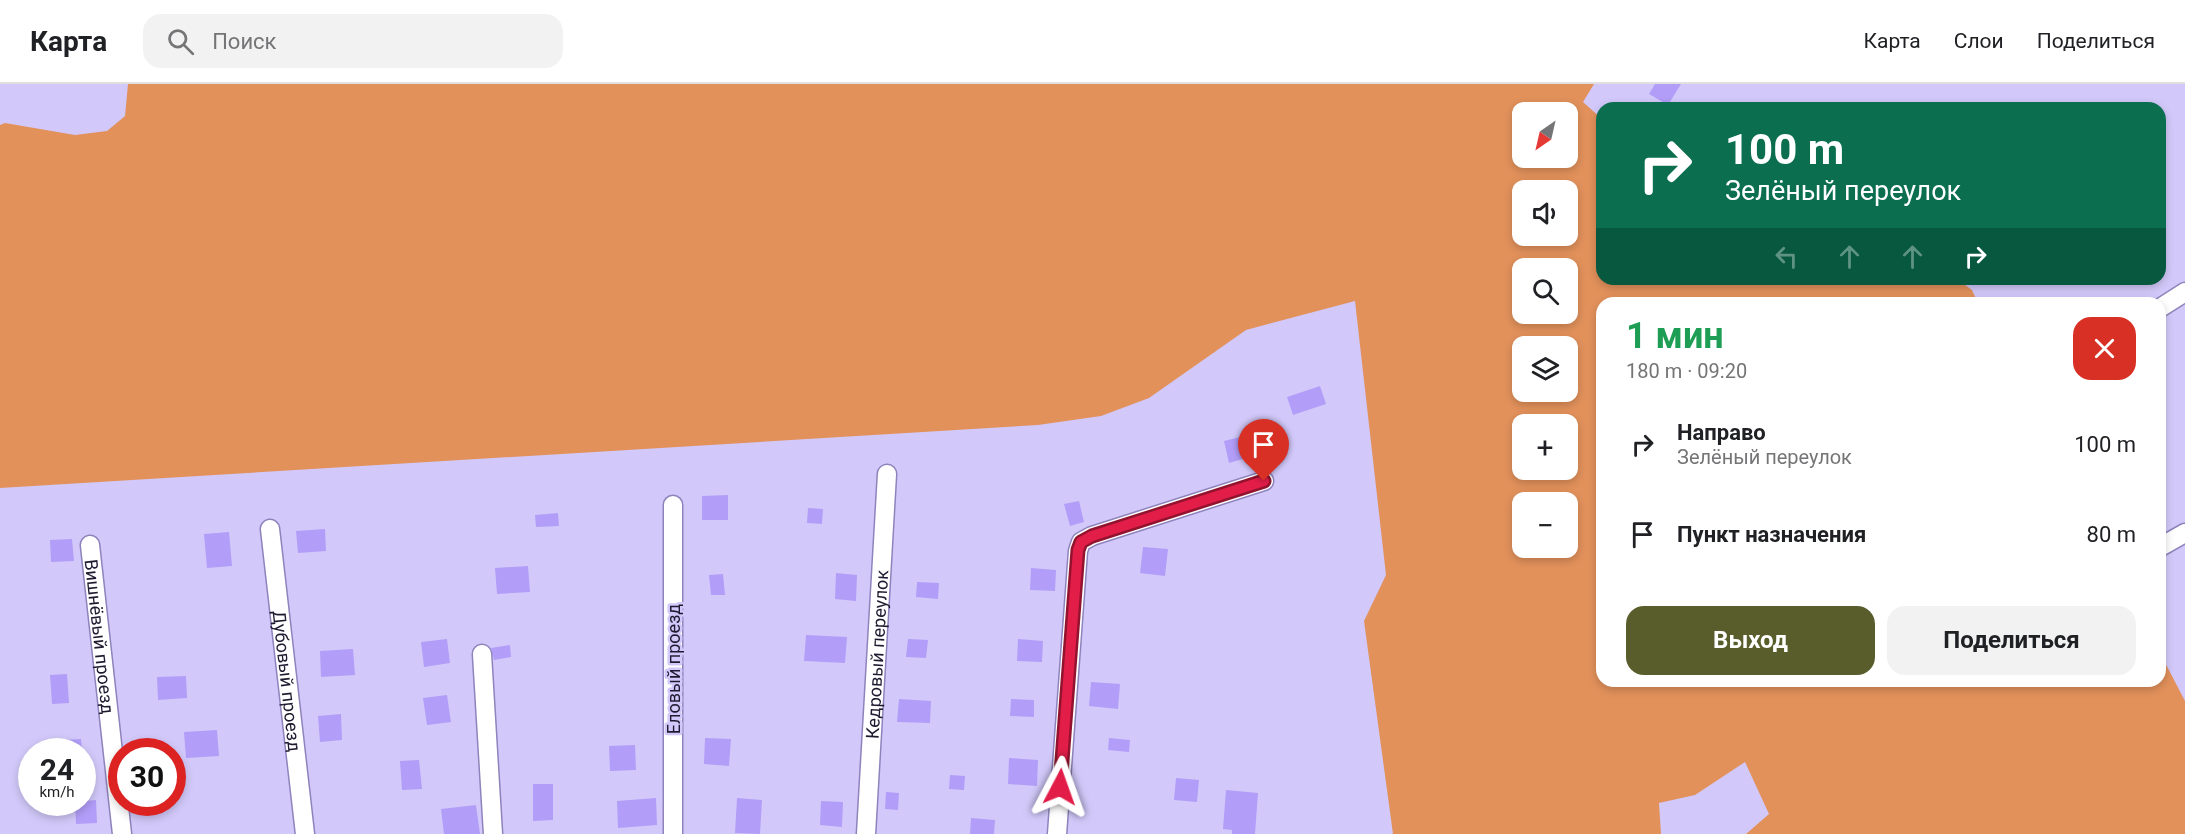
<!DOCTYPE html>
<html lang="ru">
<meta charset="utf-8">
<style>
body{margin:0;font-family:Roboto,sans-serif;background:#f2f2f2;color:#202124;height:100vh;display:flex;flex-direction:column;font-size:22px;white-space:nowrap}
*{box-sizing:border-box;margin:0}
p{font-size:20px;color:#757577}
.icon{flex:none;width:33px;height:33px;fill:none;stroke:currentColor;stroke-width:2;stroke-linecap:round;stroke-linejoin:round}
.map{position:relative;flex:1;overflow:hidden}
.side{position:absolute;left:1596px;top:213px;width:570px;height:390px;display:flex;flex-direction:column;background:#fff;border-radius:18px;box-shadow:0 3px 9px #0003}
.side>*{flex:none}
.guide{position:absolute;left:1596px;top:18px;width:570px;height:183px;border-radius:18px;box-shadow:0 3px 9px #0003;background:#0b6e4f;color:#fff;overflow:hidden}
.needle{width:39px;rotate:214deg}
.tools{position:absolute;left:1512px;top:18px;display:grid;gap:12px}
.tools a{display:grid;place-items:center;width:66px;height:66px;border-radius:12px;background:#fff;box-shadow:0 3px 9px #0003;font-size:30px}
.speed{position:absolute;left:18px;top:654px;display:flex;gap:12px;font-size:30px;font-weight:700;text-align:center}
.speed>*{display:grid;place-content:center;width:78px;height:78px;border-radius:50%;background:#fff;box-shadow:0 3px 9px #0003;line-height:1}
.speed small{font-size:15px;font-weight:400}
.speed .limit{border:9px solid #d22;background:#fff;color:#111}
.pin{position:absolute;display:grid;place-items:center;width:51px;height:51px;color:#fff;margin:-62px -26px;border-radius:50% 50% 50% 0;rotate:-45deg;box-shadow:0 0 6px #0007}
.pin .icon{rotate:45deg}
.me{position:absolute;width:66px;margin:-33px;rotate:4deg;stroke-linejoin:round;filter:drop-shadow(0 0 4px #0008)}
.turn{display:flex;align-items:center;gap:21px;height:126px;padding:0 30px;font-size:27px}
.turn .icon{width:78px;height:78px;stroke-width:2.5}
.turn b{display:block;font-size:42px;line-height:51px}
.lanes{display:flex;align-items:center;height:57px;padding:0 30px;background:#0003;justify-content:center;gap:30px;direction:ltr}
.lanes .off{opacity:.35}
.round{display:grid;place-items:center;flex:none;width:63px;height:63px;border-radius:18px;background:#f2f2f2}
.head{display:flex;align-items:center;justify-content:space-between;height:102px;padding:0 30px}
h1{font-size:36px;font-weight:700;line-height:45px;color:#1e9e55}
.cta{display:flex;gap:12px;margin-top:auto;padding:12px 30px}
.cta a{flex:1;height:69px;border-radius:18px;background:#585d2b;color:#fff;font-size:24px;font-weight:700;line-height:69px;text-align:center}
.cta a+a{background:#f2f2f2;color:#202124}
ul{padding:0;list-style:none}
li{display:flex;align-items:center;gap:18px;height:90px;padding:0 30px}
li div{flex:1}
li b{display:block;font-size:22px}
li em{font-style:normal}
header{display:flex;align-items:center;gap:36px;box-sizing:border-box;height:84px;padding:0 30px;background:#fff;border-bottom:2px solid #e0e0e0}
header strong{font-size:28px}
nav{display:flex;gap:33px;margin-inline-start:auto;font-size:21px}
.search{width:420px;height:54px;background:#f2f2f2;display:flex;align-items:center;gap:15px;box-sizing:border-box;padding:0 21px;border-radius:18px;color:#757577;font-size:22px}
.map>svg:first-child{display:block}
.green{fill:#e2915b;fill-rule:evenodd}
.building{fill:#b29df8}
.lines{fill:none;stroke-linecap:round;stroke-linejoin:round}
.minor-casing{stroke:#8f83bc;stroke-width:21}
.minor{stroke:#fff;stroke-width:18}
.route-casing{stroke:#92132f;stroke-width:15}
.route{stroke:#e11d48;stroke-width:10}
.labels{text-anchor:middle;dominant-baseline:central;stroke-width:5;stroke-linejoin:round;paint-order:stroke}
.street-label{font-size:18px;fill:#1f1a30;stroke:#d2c9fa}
</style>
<header>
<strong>Карта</strong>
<div class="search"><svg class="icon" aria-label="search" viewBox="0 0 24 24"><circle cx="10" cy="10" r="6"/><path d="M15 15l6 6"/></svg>Поиск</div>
<nav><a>Карта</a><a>Слои</a><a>Поделиться</a></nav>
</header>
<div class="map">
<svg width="2185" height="750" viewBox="0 0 2185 750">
<rect width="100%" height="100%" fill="#d2c9fa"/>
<!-- green -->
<path class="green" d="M128,0h1466l-11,18 19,17v160h355l15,11 6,13h-376v378h558v-28l25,48v133h-439l23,-20 -24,-52 -50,33 -36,8 2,31h-268l-29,-213 22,-46 -31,-274 -109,29 -97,68 -48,18 -63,9 -1038,63v-363l5,-2 70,12 32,-4 18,-15zM1522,28h46v46h-46zM1522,106h46v46h-46zM1522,184h46v46h-46zM1522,262h46v46h-46zM1522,340h46v46h-46zM1522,418h46v46h-46z"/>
<!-- building -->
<g class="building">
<polygon points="1655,0 1681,0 1668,21 1649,10"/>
<polygon points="1320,302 1326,320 1293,331 1287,313"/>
<polygon points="1248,351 1253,372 1229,379 1224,357"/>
<polygon points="728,411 728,436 702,436 702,412"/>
<polygon points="1079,417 1084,438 1070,442 1064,420"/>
<polygon points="808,424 823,425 822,440 807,439"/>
<polygon points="558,429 559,442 536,443 535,431"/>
<polygon points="325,445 326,467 298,469 296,447"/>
<polygon points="229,448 232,482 207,484 204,450"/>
<polygon points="72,455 74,477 51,478 50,456"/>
<polygon points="1143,463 1168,465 1165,492 1140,489"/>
<polygon points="528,482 530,508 497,510 495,484"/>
<polygon points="1031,484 1056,486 1055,507 1030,506"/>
<polygon points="836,489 857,491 856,517 835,515"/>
<polygon points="723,490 725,511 711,511 709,491"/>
<polygon points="917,498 939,499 938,515 916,513"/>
<polygon points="806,551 847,553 845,579 804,577"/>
<polygon points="447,555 450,579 424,583 421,558"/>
<polygon points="908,555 928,556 926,574 906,573"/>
<polygon points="1018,555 1043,557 1042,578 1017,577"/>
<polygon points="510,561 511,573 494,576 491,564"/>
<polygon points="353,565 355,591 321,593 320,567"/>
<polygon points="67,590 69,619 52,620 50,591"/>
<polygon points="186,592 187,614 158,616 157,593"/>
<polygon points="1091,598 1120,600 1118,625 1089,622"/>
<polygon points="447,611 451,638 427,641 423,614"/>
<polygon points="899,615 931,617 930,639 897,638"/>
<polygon points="1011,615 1034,616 1034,633 1010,632"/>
<polygon points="341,630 342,656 320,658 318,632"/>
<polygon points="217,646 219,672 186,674 184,648"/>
<polygon points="705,654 731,655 729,682 704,680"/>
<polygon points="1109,654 1130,656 1129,668 1108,666"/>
<polygon points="81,655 82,668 65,668 64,656"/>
<polygon points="635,661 636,686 610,687 609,662"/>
<polygon points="1009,674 1038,676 1037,702 1008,700"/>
<polygon points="419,676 422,705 402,706 400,677"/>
<polygon points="950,691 965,692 964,706 949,705"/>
<polygon points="1176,694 1199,696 1197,718 1174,716"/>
<polygon points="533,700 553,700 553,736 533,737"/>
<polygon points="1226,706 1258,709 1255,750 1232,750 1232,746 1223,745"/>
<polygon points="886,708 899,709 898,726 885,725"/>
<polygon points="656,714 657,741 618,744 617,717"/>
<polygon points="737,714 762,716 760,750 735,749"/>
<polygon points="96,716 97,739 76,740 75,718"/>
<polygon points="821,717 843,718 842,743 820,741"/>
<polygon points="476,721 480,750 444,750 441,725"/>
<polygon points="971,734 995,736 994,750 970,750"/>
</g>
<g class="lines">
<defs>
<g id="minor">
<polyline points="2160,224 2185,208"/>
<polyline points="673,421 673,750"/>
<path id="s1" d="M270,445l35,305"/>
<path id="s2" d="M90,461l32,289"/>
<polyline points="2162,462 2185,449"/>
<polyline points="482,570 493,750"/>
<path id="s3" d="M866,750l21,-360"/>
<polyline points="1057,750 1078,467 1081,458 1092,452 1264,397"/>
</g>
</defs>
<!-- minor casing -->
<use href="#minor" class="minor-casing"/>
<!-- minor -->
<use href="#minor" class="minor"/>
</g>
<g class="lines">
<defs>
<polyline id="route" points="1060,703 1078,466 1081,458 1092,452 1264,397"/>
</defs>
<!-- route casing -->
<use href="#route" class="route-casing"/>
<!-- route -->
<use href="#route" class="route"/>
</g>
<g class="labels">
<!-- street labels -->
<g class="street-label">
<text stroke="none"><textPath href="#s2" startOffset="92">Вишнёвый проезд</textPath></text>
<text stroke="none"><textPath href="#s3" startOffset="180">Кедровый переулок</textPath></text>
<text transform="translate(673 585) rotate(-90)">Еловый проезд</text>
<text stroke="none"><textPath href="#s1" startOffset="153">Дубовый проезд</textPath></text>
</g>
</g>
</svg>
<div class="tools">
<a><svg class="needle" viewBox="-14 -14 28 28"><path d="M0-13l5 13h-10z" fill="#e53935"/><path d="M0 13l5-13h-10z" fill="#757577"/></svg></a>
<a><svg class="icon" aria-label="sound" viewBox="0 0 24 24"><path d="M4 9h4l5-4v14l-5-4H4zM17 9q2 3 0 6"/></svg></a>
<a><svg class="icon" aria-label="search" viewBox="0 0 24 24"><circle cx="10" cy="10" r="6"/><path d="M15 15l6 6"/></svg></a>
<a><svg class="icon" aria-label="layers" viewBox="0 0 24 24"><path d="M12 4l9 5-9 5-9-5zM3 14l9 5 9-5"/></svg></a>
<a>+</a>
<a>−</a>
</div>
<div class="speed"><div>24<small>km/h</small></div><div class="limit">30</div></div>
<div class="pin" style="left:1264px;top:397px;background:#d93025"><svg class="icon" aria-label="arrive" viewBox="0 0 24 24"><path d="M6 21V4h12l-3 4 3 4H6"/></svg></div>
<svg class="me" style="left:1060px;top:703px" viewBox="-20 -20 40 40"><path d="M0-17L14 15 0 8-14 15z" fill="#e11d48" stroke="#fff" stroke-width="4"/></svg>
<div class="guide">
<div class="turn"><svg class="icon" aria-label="right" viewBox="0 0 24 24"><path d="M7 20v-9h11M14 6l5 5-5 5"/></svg><div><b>100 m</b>Зелёный переулок</div></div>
<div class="lanes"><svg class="icon off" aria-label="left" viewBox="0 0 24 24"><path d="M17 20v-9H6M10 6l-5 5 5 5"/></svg><svg class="icon off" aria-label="ahead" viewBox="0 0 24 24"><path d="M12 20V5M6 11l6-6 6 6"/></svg><svg class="icon off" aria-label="ahead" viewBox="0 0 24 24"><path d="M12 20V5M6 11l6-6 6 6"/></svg><svg class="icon" aria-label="right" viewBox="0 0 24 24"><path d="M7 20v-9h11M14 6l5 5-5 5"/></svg></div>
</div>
<section class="side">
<div class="head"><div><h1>1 мин</h1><p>180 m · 09:20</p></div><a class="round" style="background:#d93025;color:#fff"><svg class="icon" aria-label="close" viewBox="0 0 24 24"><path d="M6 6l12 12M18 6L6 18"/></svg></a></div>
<ul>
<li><svg class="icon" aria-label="right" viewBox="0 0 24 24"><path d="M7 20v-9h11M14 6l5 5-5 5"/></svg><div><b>Направо</b><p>Зелёный переулок</p></div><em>100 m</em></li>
<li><svg class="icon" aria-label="arrive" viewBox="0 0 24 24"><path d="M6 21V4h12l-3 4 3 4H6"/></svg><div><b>Пункт назначения</b></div><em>80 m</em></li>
</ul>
<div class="cta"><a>Выход</a><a>Поделиться</a></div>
</section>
</div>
